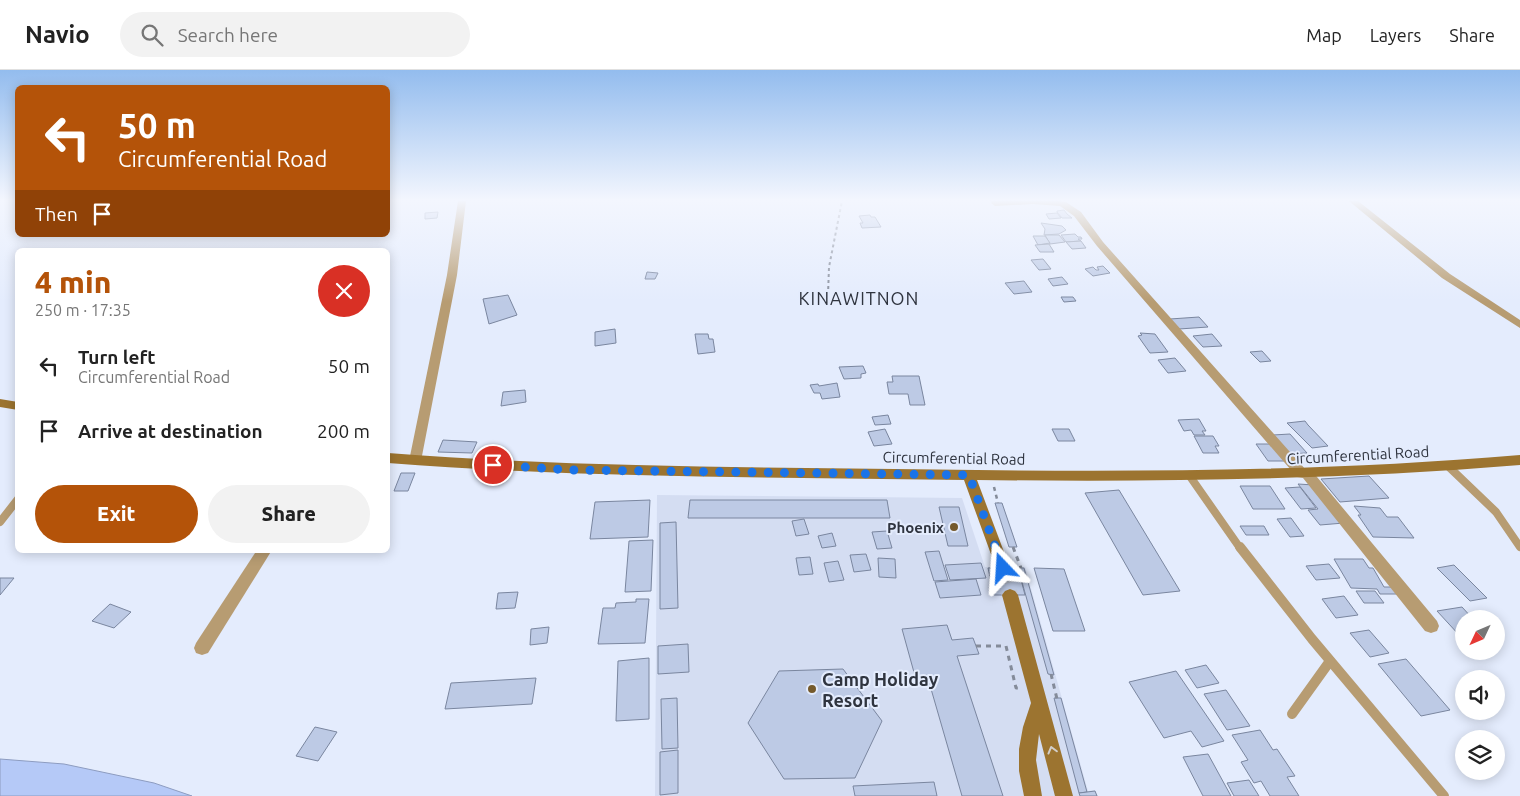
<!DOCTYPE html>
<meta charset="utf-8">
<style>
body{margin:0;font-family:Ubuntu,sans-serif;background:#f2f2f2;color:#222;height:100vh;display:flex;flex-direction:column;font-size:19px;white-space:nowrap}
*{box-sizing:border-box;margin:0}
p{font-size:16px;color:#767676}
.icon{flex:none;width:28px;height:28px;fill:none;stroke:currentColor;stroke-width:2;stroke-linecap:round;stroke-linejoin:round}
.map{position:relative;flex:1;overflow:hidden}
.drawer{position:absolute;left:15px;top:178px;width:375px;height:305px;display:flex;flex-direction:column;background:#fff;border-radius:8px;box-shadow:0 2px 12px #0003}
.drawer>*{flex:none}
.hud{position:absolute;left:15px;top:15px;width:375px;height:152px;border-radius:8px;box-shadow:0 2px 12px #0003;background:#b45309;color:#fff;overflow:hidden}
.needle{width:32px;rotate:226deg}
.buttons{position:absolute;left:1455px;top:540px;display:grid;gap:10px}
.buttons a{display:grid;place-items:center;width:50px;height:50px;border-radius:50%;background:#fff;box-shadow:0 2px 12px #0003;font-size:25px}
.pin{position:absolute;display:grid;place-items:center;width:42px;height:42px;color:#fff;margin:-21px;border:2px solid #fff;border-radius:50%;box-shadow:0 1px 5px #0007}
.me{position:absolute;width:55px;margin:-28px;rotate:340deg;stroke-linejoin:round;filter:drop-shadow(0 0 4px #0008)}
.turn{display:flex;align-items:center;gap:18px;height:105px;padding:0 20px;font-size:22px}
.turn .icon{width:65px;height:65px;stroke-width:2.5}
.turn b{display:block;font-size:35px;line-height:42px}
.then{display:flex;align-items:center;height:48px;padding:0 20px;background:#0003;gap:10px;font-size:19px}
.round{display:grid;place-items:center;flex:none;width:52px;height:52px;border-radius:26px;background:#f2f2f2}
.overview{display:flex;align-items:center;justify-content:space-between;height:85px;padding:0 20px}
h1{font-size:30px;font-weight:800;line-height:38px;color:#b45309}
.button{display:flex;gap:10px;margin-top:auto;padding:10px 20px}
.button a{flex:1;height:58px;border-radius:30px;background:#b45309;color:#fff;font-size:20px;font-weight:800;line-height:58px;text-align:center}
.button a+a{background:#f2f2f2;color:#222}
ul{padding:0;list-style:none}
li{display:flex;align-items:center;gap:15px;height:65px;padding:0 20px}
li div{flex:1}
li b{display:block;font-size:19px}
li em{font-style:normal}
header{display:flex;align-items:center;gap:30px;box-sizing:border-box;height:70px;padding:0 25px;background:#fff;border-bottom:1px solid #e0e0e0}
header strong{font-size:24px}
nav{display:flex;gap:28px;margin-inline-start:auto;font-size:18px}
.search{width:350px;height:45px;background:#f2f2f2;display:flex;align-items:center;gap:12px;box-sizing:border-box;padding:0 18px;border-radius:28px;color:#767676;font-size:19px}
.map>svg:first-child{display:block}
.built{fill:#d4ddf2}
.water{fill:#b5c9f7;stroke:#8d9cc0}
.building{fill:#bdcae5;stroke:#7a869f}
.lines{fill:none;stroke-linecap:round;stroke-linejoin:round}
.secondary-tunnel{stroke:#c0c7d7;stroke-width:16;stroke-dasharray:16 8;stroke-linecap:butt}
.path-far2{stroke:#848b99;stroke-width:2;stroke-dasharray:3 3;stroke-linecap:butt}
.path-far1{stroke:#848b99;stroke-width:2.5;stroke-dasharray:4 4;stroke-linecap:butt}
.path{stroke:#848b99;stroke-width:3;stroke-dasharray:5 5;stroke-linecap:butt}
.lane-far1{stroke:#b79c72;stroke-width:8}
.lane{stroke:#b79c72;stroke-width:10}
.street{fill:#b79c72;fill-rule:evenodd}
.secondary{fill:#9c7430;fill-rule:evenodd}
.oneway{stroke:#d2ceca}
.route{stroke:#1a73e8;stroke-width:9;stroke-dasharray:0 16.2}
.poi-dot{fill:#755a2c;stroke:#e4ecfd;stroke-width:2}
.labels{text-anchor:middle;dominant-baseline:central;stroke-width:4;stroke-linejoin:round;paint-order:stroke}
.street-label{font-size:15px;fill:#2f343f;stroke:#e4ecfd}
.poi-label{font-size:15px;font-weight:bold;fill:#2f343f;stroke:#e4ecfd;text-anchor:end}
.quarter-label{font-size:18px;letter-spacing:1px;fill:#2f343f;stroke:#e4ecfd}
.near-poi-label{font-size:18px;font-weight:bold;fill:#2f343f;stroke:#e4ecfd;text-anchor:start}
</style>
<header>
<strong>Navio</strong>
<div class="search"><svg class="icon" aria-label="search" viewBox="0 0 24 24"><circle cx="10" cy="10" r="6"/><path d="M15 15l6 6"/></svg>Search here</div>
<nav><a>Map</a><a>Layers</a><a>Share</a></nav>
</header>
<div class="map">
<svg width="1520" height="726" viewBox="0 0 1520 726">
<rect width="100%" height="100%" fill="#e4ecfd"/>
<!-- built -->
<polygon class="built" points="657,425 962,428 985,497 1025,497 1088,721 1095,720 1098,726 655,726"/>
<!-- water -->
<polygon class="water" points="0,689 64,694 154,713 192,726 0,726"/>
<!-- building -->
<g class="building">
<polygon points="1064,140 1067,144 1072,148 1062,148 1057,142 1057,141"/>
<polygon points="438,142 437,148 425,149 425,143"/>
<polygon points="1057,143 1061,148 1049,149 1046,144"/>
<polygon points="870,145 871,147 875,147 881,157 862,158 860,153 863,153 859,146"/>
<polygon points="1041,153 1062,156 1066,160 1059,164 1044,165 1045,159"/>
<polygon points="1075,164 1078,167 1081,167 1082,169 1078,169 1081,171 1066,172 1061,165"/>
<polygon points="1045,165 1059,165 1065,172 1050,174"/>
<polygon points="1033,166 1045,166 1050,173 1038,175"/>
<polygon points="1081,171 1086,178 1072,179 1066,172"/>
<polygon points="1049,174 1054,182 1040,182 1035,175"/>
<polygon points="1043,189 1051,199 1039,200 1031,190"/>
<polygon points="1103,196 1110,203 1093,206 1085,199 1093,197 1096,200 1099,200 1097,197"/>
<polygon points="647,202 658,203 655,209 645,209"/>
<polygon points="1062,207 1068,214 1053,216 1048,209"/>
<polygon points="1024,211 1032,222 1014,224 1005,213"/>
<polygon points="508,225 517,245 489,254 483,229"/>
<polygon points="1061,227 1073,227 1076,231 1064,232"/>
<polygon points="1199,247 1208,257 1179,259 1170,249"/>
<polygon points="615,259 616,273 595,276 595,262"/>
<polygon points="1140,263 1155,264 1168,282 1150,283 1138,266 1142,265"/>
<polygon points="695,264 708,264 709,269 713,269 715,282 698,284"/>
<polygon points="1212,264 1222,276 1203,277 1193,266"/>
<polygon points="1262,281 1271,291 1260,292 1250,282"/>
<polygon points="1175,288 1186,301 1168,303 1158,290"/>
<polygon points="863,296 866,303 861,304 861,308 844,309 839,297"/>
<polygon points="892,306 919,306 925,335 910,335 908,324 889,324 887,312 893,312"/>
<polygon points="837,313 840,327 822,329 820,323 814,323 810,315 818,314 819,316"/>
<polygon points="525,320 526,332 501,336 503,322"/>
<polygon points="888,345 891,354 875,355 872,347"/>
<polygon points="1199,349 1206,361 1202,361 1205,365 1194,365 1191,360 1184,361 1178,350"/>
<polygon points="1305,351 1308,355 1328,376 1312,378 1287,353"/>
<polygon points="885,359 892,374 874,376 868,362"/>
<polygon points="1052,359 1069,359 1075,371 1058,371"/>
<polygon points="1290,364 1307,383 1289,384 1273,365"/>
<polygon points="1194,366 1213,366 1219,376 1215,376 1219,383 1203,383"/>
<polygon points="443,370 477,372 472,383 438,382"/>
<polygon points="1256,374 1273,374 1288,391 1268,391"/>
<polygon points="401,403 415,403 408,421 394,421"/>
<polygon points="1369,406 1389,428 1340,432 1321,409"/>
<polygon points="1298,414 1314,415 1344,453 1320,455 1308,440 1318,439"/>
<polygon points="1240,416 1270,416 1285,439 1253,439"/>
<polygon points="1300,417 1316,438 1301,439 1285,418"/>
<polygon points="1119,420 1180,521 1143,525 1085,423"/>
<polygon points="650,430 648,467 590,469 595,432"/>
<polygon points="690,430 887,430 890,448 688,448"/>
<polygon points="995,433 1002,433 1017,477 1009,477"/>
<polygon points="1354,436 1380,438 1387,447 1398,447 1414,468 1373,467 1358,445 1361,445"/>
<polygon points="939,437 959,437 968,476 948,476"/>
<polygon points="1291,448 1304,466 1290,467 1277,449"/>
<polygon points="804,449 809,464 796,466 792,451"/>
<polygon points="676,452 678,538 660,539 660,453"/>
<polygon points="1240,456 1264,456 1269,465 1246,465"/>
<polygon points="887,461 892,478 877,479 872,462"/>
<polygon points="832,463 836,476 822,478 818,466"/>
<polygon points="653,470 651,521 625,522 629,471"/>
<polygon points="939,481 948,510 934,511 925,482"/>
<polygon points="866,484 871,500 854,502 850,485"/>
<polygon points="810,487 813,504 799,505 796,488"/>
<polygon points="878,488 895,489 896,508 879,507"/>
<polygon points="1334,489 1363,489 1369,498 1373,498 1384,517 1395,517 1399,524 1380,524 1377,519 1351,518"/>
<polygon points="838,491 844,510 829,512 824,493"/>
<polygon points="981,493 986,508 950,510 945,495"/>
<polygon points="1329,494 1340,508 1316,510 1306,496"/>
<polygon points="1454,495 1487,528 1470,531 1437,498"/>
<polygon points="988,498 1018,498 1025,525 994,525"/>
<polygon points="1018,498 1024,498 1054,605 1048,604"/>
<polygon points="1034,498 1064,499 1085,561 1053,561"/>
<polygon points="0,508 14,508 0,525"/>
<polygon points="976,509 981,525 940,528 935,512"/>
<polygon points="1356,521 1375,521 1384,533 1364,533"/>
<polygon points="518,522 515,538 496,539 498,523"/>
<polygon points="1344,526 1358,545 1336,548 1322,529"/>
<polygon points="636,529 649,529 645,573 598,574 603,538 615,538 616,533 636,532"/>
<polygon points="110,534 131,542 114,558 92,551"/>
<polygon points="1462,537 1473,549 1464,549 1464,565 1460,566 1437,541"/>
<polygon points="947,555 952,570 973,568 979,584 957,586 1003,726 962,726 927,605 915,606 902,559"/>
<polygon points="549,557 547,573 530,575 531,559"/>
<polygon points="1369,560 1389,583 1370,587 1350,563"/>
<polygon points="688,574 689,602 658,604 658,576"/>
<polygon points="649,588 649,649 616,651 618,591"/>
<polygon points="1406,589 1450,640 1421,646 1378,594"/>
<polygon points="1206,595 1219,613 1197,618 1185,600"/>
<polygon points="843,599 882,651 855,708 784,709 748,653 779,601"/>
<polygon points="1176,601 1224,671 1202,677 1191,661 1164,668 1129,612"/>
<polygon points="536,608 532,634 445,639 451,613"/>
<polygon points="1226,620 1250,656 1227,660 1204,624"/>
<polygon points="677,628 678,678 662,679 661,629"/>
<polygon points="1054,628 1061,628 1087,722 1079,723"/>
<polygon points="315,657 337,662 318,691 296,686"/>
<polygon points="1260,660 1273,680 1277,679 1295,706 1287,707 1299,726 1270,726 1261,711 1254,713 1241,692 1248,690 1232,665"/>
<polygon points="678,680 678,723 660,725 660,682"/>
<polygon points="1208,684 1231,726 1203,726 1183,687"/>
<polygon points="1249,710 1259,726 1234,726 1227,713"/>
<polygon points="934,712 937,726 855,726 853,716"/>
<polygon points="1095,721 1097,726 1080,726 1079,723"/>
</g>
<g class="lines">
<!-- secondary-tunnel -->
<polyline class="secondary-tunnel" points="1003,498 1010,525"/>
<!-- path-far2 -->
<polyline class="path-far2" points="828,225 829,197 842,131"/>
<!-- path-far1 -->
<polyline class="path-far1" points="994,417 998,433"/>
<!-- path -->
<g class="path">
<polyline points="1013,477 1021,498"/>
<polyline points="976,576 1006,576 1016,618 1018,618"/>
<polyline points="1051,604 1057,629"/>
</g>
<!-- lane-far1 -->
<g class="lane-far1">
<polyline points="1449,397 1496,442 1520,477"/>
<polyline points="1189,405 1240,478"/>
<polyline points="0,452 18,429"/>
</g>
<!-- lane -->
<g class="lane">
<polyline points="1240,477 1312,569 1444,726"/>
<polyline points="1292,644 1330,591"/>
</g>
<!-- street -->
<g class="street">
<polygon points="458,131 466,131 457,205 421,391 420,394 410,394 409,391 447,205"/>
<polygon points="992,131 1058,131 1066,132 1081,142 1103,172 1306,400 1312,401 1437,551 1439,556 1437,561 1431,563 1425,561 1303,408 1297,407 1097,176 1074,146 1060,136 1033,134 995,136 991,133"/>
<polygon points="1349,131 1358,131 1450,204 1520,250 1520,258 1442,208"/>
<polygon points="257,480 272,480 208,583 202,585 196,583 194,578 196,573"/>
</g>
<!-- secondary -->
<g class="secondary">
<polygon points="0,329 18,332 18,340 0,337"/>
<path d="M388,383c169,13 337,14 506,16 209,3 417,4 626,-14v10c-181,15 -361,17 -543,15l33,88 -2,4 -5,2 -5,-2 -2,-4 -32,-88c-192,-3 -384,-2 -576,-17z"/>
<polygon points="1010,519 1015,521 1018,525 1073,726 1055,726 1039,664 1036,690 1042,726 1024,726 1019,701 1019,679 1023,657 1031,633 1002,525 1005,521"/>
</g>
</g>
<!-- one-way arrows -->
<defs><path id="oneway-chevron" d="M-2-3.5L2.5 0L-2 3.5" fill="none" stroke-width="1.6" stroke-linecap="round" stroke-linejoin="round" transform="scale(1.25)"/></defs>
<use class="oneway" href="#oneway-chevron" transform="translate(1052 680) rotate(-105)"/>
<!-- sky -->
<linearGradient id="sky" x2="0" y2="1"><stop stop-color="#93bcee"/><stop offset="0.56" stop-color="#f3f6fe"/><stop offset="1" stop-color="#f3f6fe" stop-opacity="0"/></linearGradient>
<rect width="1520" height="232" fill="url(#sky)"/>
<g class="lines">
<!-- route -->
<polyline class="route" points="493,395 571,400 969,405 1003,498"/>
</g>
<!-- markers -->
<g class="poi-dot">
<circle cx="954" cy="457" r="5"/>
<circle cx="812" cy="619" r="5"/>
</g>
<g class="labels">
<!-- street labels -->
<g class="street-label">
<text transform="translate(1358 385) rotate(-3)">Circumferential Road</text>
<text transform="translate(954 388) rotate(1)">Circumferential Road</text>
</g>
<!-- poi labels -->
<g class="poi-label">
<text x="944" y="457">Phoenix</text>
</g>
<!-- quarter labels -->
<g class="quarter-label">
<text x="859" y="228">KINAWITNON</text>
</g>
<!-- near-poi labels -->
<g class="near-poi-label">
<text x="822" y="609">Camp Holiday<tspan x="822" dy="21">Resort</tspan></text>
</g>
</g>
</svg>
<div class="buttons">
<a><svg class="needle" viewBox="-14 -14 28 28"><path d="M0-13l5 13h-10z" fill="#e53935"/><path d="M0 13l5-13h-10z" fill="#767676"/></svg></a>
<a><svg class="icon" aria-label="sound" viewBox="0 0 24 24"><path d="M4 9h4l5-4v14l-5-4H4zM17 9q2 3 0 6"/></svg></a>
<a><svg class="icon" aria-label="layers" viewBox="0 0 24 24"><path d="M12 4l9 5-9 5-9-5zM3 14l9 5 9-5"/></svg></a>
</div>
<div class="pin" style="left:493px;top:395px;background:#d93025"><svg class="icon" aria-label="arrive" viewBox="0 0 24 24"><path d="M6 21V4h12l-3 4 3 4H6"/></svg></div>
<svg class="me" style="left:1003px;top:498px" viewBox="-20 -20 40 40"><path d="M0-17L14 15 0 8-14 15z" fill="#1a73e8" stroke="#fff" stroke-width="4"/></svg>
<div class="hud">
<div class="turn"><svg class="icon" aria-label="left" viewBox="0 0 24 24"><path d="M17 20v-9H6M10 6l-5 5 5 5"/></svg><div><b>50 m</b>Circumferential Road</div></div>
<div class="then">Then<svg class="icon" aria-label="arrive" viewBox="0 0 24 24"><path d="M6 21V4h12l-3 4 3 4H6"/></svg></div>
</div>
<section class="drawer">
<div class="overview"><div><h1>4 min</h1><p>250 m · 17:35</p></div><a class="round" style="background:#d93025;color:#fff"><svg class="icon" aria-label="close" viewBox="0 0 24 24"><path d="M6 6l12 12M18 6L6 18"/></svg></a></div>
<ul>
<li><svg class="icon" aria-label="left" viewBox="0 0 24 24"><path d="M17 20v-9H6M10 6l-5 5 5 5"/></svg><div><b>Turn left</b><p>Circumferential Road</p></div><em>50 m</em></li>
<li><svg class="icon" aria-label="arrive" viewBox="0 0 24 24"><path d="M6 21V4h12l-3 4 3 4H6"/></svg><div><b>Arrive at destination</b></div><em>200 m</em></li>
</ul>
<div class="button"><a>Exit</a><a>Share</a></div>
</section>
</div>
